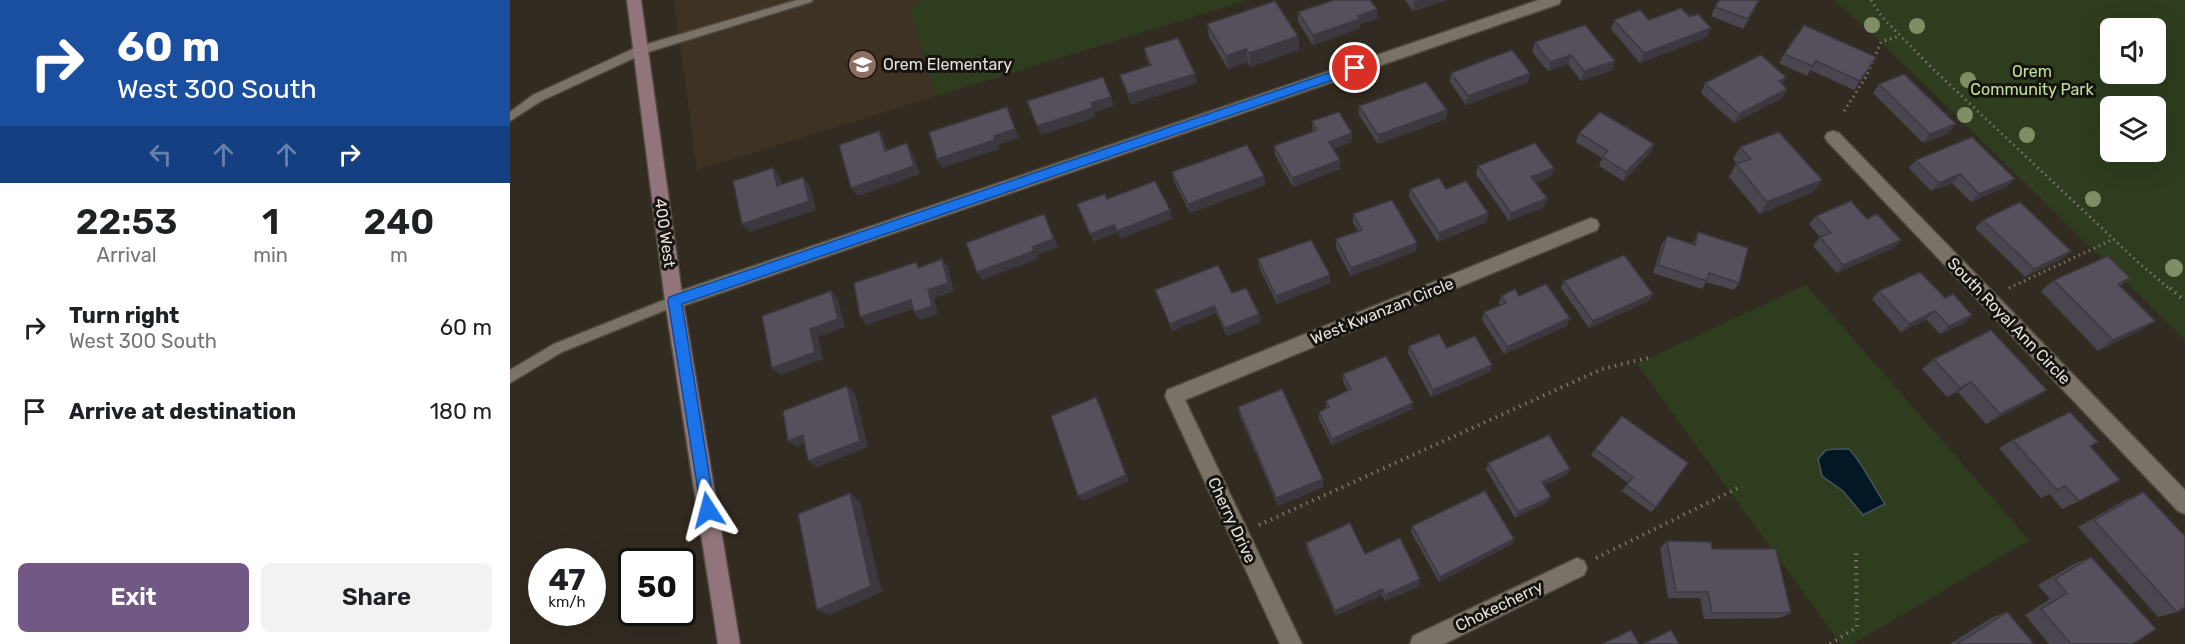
<!DOCTYPE html>
<style>
body{margin:0;font-family:Rubik,sans-serif;background:#f2f2f2;color:#202124;height:100vh;display:flex;flex-direction:column;font-size:22px;white-space:nowrap}
*{box-sizing:border-box;margin:0}
p{font-size:20px;color:#757577}
.icon{flex:none;width:33px;height:33px;fill:none;stroke:currentColor;stroke-width:2;stroke-linecap:round;stroke-linejoin:round}
.map{position:relative;flex:1;overflow:hidden}
.drawer{display:flex;flex-direction:column;background:#fff;width:510px}
.drawer>*{flex:none}
.top-card{background:#1a4fa0;color:#fff;overflow:hidden}
.buttons{position:absolute;left:1590px;top:18px;display:grid;gap:12px}
.buttons a{display:grid;place-items:center;width:66px;height:66px;border-radius:9px;background:#fff;box-shadow:0 6px 24px #0002;font-size:30px}
.speed{position:absolute;left:18px;top:548px;display:flex;gap:12px;font-size:30px;font-weight:700;text-align:center}
.speed>*{display:grid;place-content:center;width:78px;height:78px;border-radius:50%;background:#fff;box-shadow:0 6px 24px #0002;line-height:1}
.speed small{font-size:15px;font-weight:400}
.speed .limit{border:3px solid #111;border-radius:9px;background:#fff;color:#111}
.pin{position:absolute;display:grid;place-items:center;width:51px;height:51px;color:#fff;margin:-26px;border:3px solid #fff;border-radius:50%;box-shadow:0 2px 6px #0007}
.me{position:absolute;width:66px;margin:-33px;rotate:351deg;stroke-linejoin:round;filter:drop-shadow(0 0 4px #0008)}
.turn{display:flex;align-items:center;gap:21px;height:126px;padding:0 18px;font-size:27px}
.turn .icon{width:78px;height:78px;stroke-width:2.5}
.turn b{display:block;font-size:42px;line-height:51px}
.lanes{display:flex;align-items:center;height:57px;padding:0 18px;background:#0003;justify-content:center;gap:30px;direction:ltr}
.lanes .off{opacity:.35}
.eta{display:flex;justify-content:space-evenly;align-items:center;height:102px;text-align:center}
.eta b{font-size:36px;font-weight:600;line-height:42px}
.primary-button{display:flex;gap:12px;margin-top:auto;padding:12px 18px}
.primary-button a{flex:1;height:69px;border-radius:9px;background:#715885;color:#fff;font-size:24px;font-weight:600;line-height:69px;text-align:center}
.primary-button a+a{background:#f2f2f2;color:#202124}
ul{padding:0;list-style:none}
li{display:flex;align-items:center;gap:18px;height:84px;padding:0 18px}
li div{flex:1}
li b{display:block;font-size:22px}
li em{font-style:normal}
main{display:flex;flex:1;min-height:0}
.map>svg:first-child{display:block}
.built{fill:#3d3223}
.green{fill:#2e3d1e;fill-rule:evenodd}
.water{fill:#031725;stroke:#47545c;stroke-width:1.5}
.lines{fill:none;stroke-linecap:round;stroke-linejoin:round}
.service-casing{stroke:#4f4940;stroke-width:3}
.minor-casing{stroke:#4f4940;stroke-width:3}
.secondary-casing{stroke:#4f4940;stroke-width:3}
.path-far1{stroke:#7a746c;stroke-width:3;stroke-dasharray:1.5 4;stroke-linecap:butt}
.path{stroke:#7a746c;stroke-width:4;stroke-dasharray:1.5 5;stroke-linecap:butt}
.service{fill:#7b7267;fill-rule:evenodd}
.minor{fill:#7b7267;fill-rule:evenodd}
.secondary{fill:#91757a;fill-rule:evenodd}
.tree{fill:#7f8f65}
.wall{fill:#4b454f}
.shaded-wall{fill:#3d3840}
.building{fill:#57505c;stroke:#3d3840;stroke-width:1.5}
.route{fill:#1a73e8;stroke:#114b97;stroke-width:1.5}
.labels{text-anchor:middle;dominant-baseline:central;stroke-width:6;stroke-linejoin:round;paint-order:stroke}
.poi-label{font-size:16px;fill:#e6e1db;stroke:#17140f;text-anchor:start}
.park-label{font-size:16px;fill:#bee09c;stroke:#17140f}
.street-label{font-size:16px;fill:#e6e1db;stroke:#17140f}
</style>
<main>
<section class="drawer">
<div class="top-card">
<div class="turn"><svg class="icon" aria-label="right" viewBox="0 0 24 24"><path d="M7 20v-9h11M14 6l5 5-5 5"/></svg><div><b>60 m</b>West 300 South</div></div>
<div class="lanes"><svg class="icon off" aria-label="left" viewBox="0 0 24 24"><path d="M17 20v-9H6M10 6l-5 5 5 5"/></svg><svg class="icon off" aria-label="ahead" viewBox="0 0 24 24"><path d="M12 20V5M6 11l6-6 6 6"/></svg><svg class="icon off" aria-label="ahead" viewBox="0 0 24 24"><path d="M12 20V5M6 11l6-6 6 6"/></svg><svg class="icon" aria-label="right" viewBox="0 0 24 24"><path d="M7 20v-9h11M14 6l5 5-5 5"/></svg></div>
</div>
<div class="eta">
<div><b>22:53</b><p>Arrival</p></div>
<div><b>1</b><p>min</p></div>
<div><b>240</b><p>m</p></div>
</div>
<ul>
<li><svg class="icon" aria-label="right" viewBox="0 0 24 24"><path d="M7 20v-9h11M14 6l5 5-5 5"/></svg><div><b>Turn right</b><p>West 300 South</p></div><em>60 m</em></li>
<li><svg class="icon" aria-label="arrive" viewBox="0 0 24 24"><path d="M6 21V4h12l-3 4 3 4H6"/></svg><div><b>Arrive at destination</b></div><em>180 m</em></li>
</ul>
<div class="primary-button"><a>Exit</a><a>Share</a></div>
</section>
<div class="map">
<svg width="1675" height="644" viewBox="0 0 1675 644">
<rect width="100%" height="100%" fill="#322b21"/>
<!-- built -->
<polygon class="built" points="164,0 737,0 187,170"/>
<!-- green -->
<g class="green">
<polygon points="410,0 737,0 426,96 400,9"/>
<path d="M1324,0h351v340l-304,-298zM1600,28h46v46h-46zM1600,106h46v46h-46z"/>
<polygon points="1296,285 1519,540 1343,644 1331,644 1127,364"/>
</g>
<!-- water -->
<path class="water" d="M1327,449h12c15,16 23,36 36,55l-22,11 -20,-24 -21,-15 -4,-17 8,-9z"/>
<g class="lines">
<defs>
<g id="service">
<polygon points="287,0 303,0 301,2 135,53 31,101 0,121 0,112 23,95 127,47"/>
<polygon points="164,296 168,297 170,301 168,305 52,352 0,383 0,370 44,344"/>
</g>
<g id="minor">
<polygon points="1029,0 1051,0 1049,4 164,309 158,306 155,301 158,296 164,293"/>
<polygon points="1323,131 1329,133 1675,490 1675,514 1668,511 1317,141 1315,137 1317,133"/>
<polygon points="1081,218 1087,220 1089,225 1087,230 675,400 792,644 770,644 655,396 657,390"/>
<polygon points="1067,558 1074,561 1077,568 1074,575 934,644 900,644 903,636"/>
</g>
<polygon id="secondary" points="117,0 131,0 173,301 230,644 208,644 155,301"/>
</defs>
<!-- service casing -->
<use href="#service" class="service-casing"/>
<!-- minor casing -->
<use href="#minor" class="minor-casing"/>
<!-- secondary casing -->
<use href="#secondary" class="secondary-casing"/>
<!-- path-far1 -->
<g class="path-far1">
<polyline points="1361,0 1372,17 1423,69 1630,264 1661,290"/>
<polyline points="1334,111 1356,77 1371,42 1389,36"/>
<polyline points="1499,288 1604,239"/>
</g>
<!-- path -->
<g class="path">
<polyline points="1660,288 1675,301"/>
<polyline points="749,525 1092,369 1142,357"/>
<polyline points="1086,558 1232,486"/>
<polyline points="1320,644 1347,627 1346,553"/>
</g>
<!-- service -->
<use href="#service" class="service"/>
<!-- minor -->
<use href="#minor" class="minor"/>
<!-- secondary -->
<use href="#secondary" class="secondary"/>
</g>
<!-- trees -->
<g class="tree">
<circle cx="1362" cy="25" r="8"/>
<circle cx="1407" cy="26" r="8"/>
<circle cx="1458" cy="80" r="8"/>
<circle cx="1455" cy="115" r="8"/>
<circle cx="1517" cy="135" r="8"/>
<circle cx="1583" cy="199" r="8"/>
<circle cx="1664" cy="268" r="9"/>
</g>
<!-- wall -->
<g class="wall">
<polygon points="895,0 936,0 903,11"/>
<polygon points="1250,0 1233,29 1201,16 1205,7"/>
<polygon points="867,9 867,19 850,24 850,28 803,45 788,22 788,12"/>
<polygon points="1104,20 1139,20 1197,37 1130,63 1101,29"/>
<polygon points="697,24 788,36 789,50 740,67 738,62 718,69 699,37"/>
<polygon points="1025,42 1102,70 1071,81 1058,64 1038,71 1022,52"/>
<polygon points="634,48 685,74 687,83 621,104 613,84 610,75 640,65 636,58"/>
<polygon points="1274,54 1366,57 1344,90 1300,70 1297,76 1269,63"/>
<polygon points="941,73 1018,82 956,105 940,82"/>
<polygon points="1195,83 1272,84 1277,89 1272,98 1224,123 1191,93"/>
<polygon points="1369,84 1439,133 1413,143 1363,93"/>
<polygon points="849,106 937,110 936,119 868,144 849,115"/>
<polygon points="802,121 842,133 842,142 823,149 830,169 783,187 765,155 764,146 803,132"/>
<polygon points="1069,133 1144,144 1140,153 1113,181 1089,166 1092,158 1066,142"/>
<polygon points="1230,147 1312,180 1303,192 1250,214 1219,177 1226,164 1227,164 1223,159"/>
<polygon points="1406,160 1496,187 1461,202 1442,183 1421,191 1399,168"/>
<polygon points="968,166 1044,168 1041,176 1025,183 1037,198 1034,207 999,221 966,174"/>
<polygon points="662,172 754,176 755,185 680,213 664,181"/>
<polygon points="900,189 936,189 978,213 976,222 928,242 899,197"/>
<polygon points="843,214 906,251 841,276 826,248 826,239 848,231 843,223"/>
<polygon points="1306,216 1357,219 1391,240 1383,248 1327,273 1303,246 1310,237 1299,224"/>
<polygon points="1473,220 1552,259 1515,277 1465,228"/>
<polygon points="1188,232 1229,283 1224,290 1196,282 1192,289 1143,273 1152,244 1157,236 1183,244"/>
<polygon points="748,259 820,283 767,304 749,267"/>
<polygon points="1620,278 1610,286 1645,321 1629,331 1588,351 1531,291 1544,280"/>
<polygon points="1054,281 1143,294 1139,301 1079,328 1051,288"/>
<polygon points="645,290 722,293 749,314 751,322 717,336 706,313 662,331"/>
<polygon points="1369,291 1435,298 1462,315 1454,323 1430,334 1416,319 1391,332 1362,299"/>
<polygon points="991,296 1009,296 1057,326 994,354 972,320 974,312 990,305 989,303"/>
<polygon points="899,346 937,348 982,365 980,372 921,397 898,353"/>
<polygon points="1424,359 1523,399 1476,424 1448,392 1437,397 1412,369"/>
<polygon points="833,374 902,409 822,445 809,419 809,412 816,408 816,401 838,391 833,381"/>
<polygon points="728,407 813,479 813,487 768,506 730,416"/>
<polygon points="1112,416 1146,507 1141,512 1112,491 1118,483 1081,455 1085,449"/>
<polygon points="1503,440 1580,446 1569,501 1552,509 1540,494 1531,498 1489,448"/>
<polygon points="978,463 1057,475 1034,485 1038,502 1005,518 976,469"/>
<polygon points="1633,492 1667,612 1648,617 1568,527 1615,500"/>
<polygon points="902,526 1002,544 929,582 901,532"/>
<polygon points="1157,541 1202,549 1281,613 1270,618 1194,619 1190,598 1158,598 1150,548"/>
<polygon points="796,543 855,554 909,586 875,601 872,595 826,616 797,550"/>
<polygon points="1581,557 1623,644 1539,644 1515,615 1540,599 1528,585 1564,564"/>
<polygon points="1497,612 1524,644 1440,644 1481,618"/>
</g>
<!-- shaded-wall -->
<g class="shaded-wall">
<polygon points="909,0 936,0 903,11 904,2"/>
<polygon points="867,9 867,19 850,24 850,28 803,45 803,35 848,16"/>
<polygon points="1201,28 1197,37 1130,63 1134,53"/>
<polygon points="788,36 789,50 740,67 739,53"/>
<polygon points="736,49 738,62 718,69 716,56"/>
<polygon points="1061,55 1058,64 1038,71 1040,62"/>
<polygon points="1105,61 1102,70 1071,81 1074,71"/>
<polygon points="1020,73 1018,82 956,105 958,96"/>
<polygon points="685,74 687,83 621,104 618,94"/>
<polygon points="1276,77 1271,87 1269,81"/>
<polygon points="1277,89 1272,98 1224,123 1229,114"/>
<polygon points="601,97 604,106 584,112 586,117 531,135 527,126 581,103"/>
<polygon points="497,107 509,138 488,145 489,149 432,168 427,159 484,136"/>
<polygon points="937,110 936,119 868,144 868,135"/>
<polygon points="1446,124 1439,133 1413,143 1420,134"/>
<polygon points="369,131 374,140 380,160 375,151"/>
<polygon points="842,133 842,142 819,151 819,142"/>
<polygon points="397,143 402,152 410,174 348,196 341,188"/>
<polygon points="1144,144 1140,153 1113,181 1116,172"/>
<polygon points="830,160 830,169 783,187 782,178"/>
<polygon points="263,168 270,177 274,194 267,186"/>
<polygon points="1044,168 1041,176 1018,186 1021,177"/>
<polygon points="1450,174 1442,183 1421,191 1429,183"/>
<polygon points="754,176 755,185 680,213 678,204"/>
<polygon points="293,177 300,186 306,210 240,232 232,224"/>
<polygon points="1505,179 1496,187 1461,202 1469,194"/>
<polygon points="1312,180 1303,192 1250,214 1257,202"/>
<polygon points="1037,198 1034,207 999,221 1001,213"/>
<polygon points="660,210 662,219 610,239 607,231"/>
<polygon points="978,213 976,222 928,242 929,233"/>
<polygon points="534,214 548,247 527,255 528,259 472,280 467,272 522,247"/>
<polygon points="604,225 607,233 583,242 580,234"/>
<polygon points="1391,240 1383,248 1327,273 1333,265"/>
<polygon points="907,243 906,251 841,276 841,268"/>
<polygon points="1561,251 1552,259 1515,277 1524,269"/>
<polygon points="432,259 438,267 444,291 424,298 428,314 410,320 404,312 418,290"/>
<polygon points="820,275 820,283 767,304 766,296"/>
<polygon points="321,291 328,299 335,327 308,337 313,359 270,375 262,368"/>
<polygon points="1143,294 1139,301 1079,328 1083,321"/>
<polygon points="401,300 407,308 357,325 350,317"/>
<polygon points="704,306 706,313 662,331 660,324"/>
<polygon points="1425,311 1416,319 1391,332 1399,324"/>
<polygon points="749,314 751,322 717,336 715,328"/>
<polygon points="1462,315 1454,323 1430,334 1439,326"/>
<polygon points="1060,318 1057,326 994,354 997,347"/>
<polygon points="1645,321 1629,331 1588,351 1603,340"/>
<polygon points="982,365 980,372 921,397 923,390"/>
<polygon points="1461,382 1448,392 1437,397 1450,388"/>
<polygon points="337,386 345,393 358,447 307,467 298,461"/>
<polygon points="1537,390 1523,399 1476,424 1490,414"/>
<polygon points="586,397 590,404 619,481 573,501 568,496"/>
<polygon points="903,403 902,409 822,445 822,439"/>
<polygon points="293,435 301,441 287,447 278,441"/>
<polygon points="1060,469 1057,475 1029,488 1032,482"/>
<polygon points="813,479 813,487 768,506 766,498"/>
<polygon points="340,493 350,501 372,592 319,615 307,610"/>
<polygon points="1041,497 1038,502 1005,518 1008,512"/>
<polygon points="1004,539 1002,544 929,582 930,577"/>
<polygon points="910,579 909,586 875,601 875,595"/>
<polygon points="872,589 872,595 826,616 825,611"/>
</g>
<!-- building -->
<g class="building">
<polygon points="824,0 860,0 867,9 848,16 850,19 803,35 788,12"/>
<polygon points="1209,0 1249,0 1238,19 1205,7"/>
<polygon points="765,1 788,36 739,53 736,49 716,56 697,24"/>
<polygon points="1171,8 1180,17 1188,14 1201,28 1134,53 1104,20 1130,10 1139,20"/>
<polygon points="1075,25 1105,61 1074,71 1061,55 1040,62 1025,42"/>
<polygon points="1294,25 1366,57 1350,81 1306,61 1302,66 1274,54"/>
<polygon points="668,38 685,74 618,94 610,75 641,65 634,48"/>
<polygon points="1002,50 1020,73 958,96 941,73"/>
<polygon points="1251,55 1276,77 1269,81 1277,89 1229,114 1195,83"/>
<polygon points="1394,74 1446,124 1420,134 1369,84"/>
<polygon points="593,77 601,97 581,103 583,108 527,126 517,101"/>
<polygon points="916,82 937,110 868,135 849,106"/>
<polygon points="497,107 505,129 484,136 485,140 427,159 419,132"/>
<polygon points="829,112 842,133 819,142 830,160 782,178 764,146 807,130 802,121"/>
<polygon points="1090,112 1144,144 1116,172 1092,157 1098,151 1069,133"/>
<polygon points="369,131 375,151 397,143 404,166 341,188 329,145"/>
<polygon points="1269,132 1312,180 1257,202 1226,164 1241,159 1230,147"/>
<polygon points="1462,137 1505,179 1469,194 1450,174 1429,183 1406,160"/>
<polygon points="1025,143 1044,168 1021,177 1037,198 1001,213 968,166"/>
<polygon points="737,145 754,176 678,204 662,172"/>
<polygon points="263,168 267,186 293,177 299,201 232,224 223,181"/>
<polygon points="929,178 936,189 956,181 978,213 929,233 900,189"/>
<polygon points="645,181 660,210 607,231 604,225 580,234 567,204 595,194 597,199"/>
<polygon points="882,200 907,243 841,268 826,239 852,230 843,214"/>
<polygon points="1341,201 1357,219 1367,214 1391,240 1333,265 1310,237 1321,233 1306,216"/>
<polygon points="1510,202 1561,251 1524,269 1473,220"/>
<polygon points="534,214 544,239 522,247 524,251 467,272 456,243"/>
<polygon points="1188,232 1238,248 1229,283 1199,273 1197,281 1148,265 1157,236 1185,245"/>
<polygon points="801,240 820,275 766,296 748,259"/>
<polygon points="1114,255 1143,294 1083,321 1054,281"/>
<polygon points="1598,256 1620,278 1608,284 1645,321 1603,340 1544,280"/>
<polygon points="432,259 438,283 418,290 422,306 404,312 401,300 350,317 344,283 406,262 408,268"/>
<polygon points="708,265 722,293 736,288 749,314 715,328 704,306 660,324 645,290"/>
<polygon points="1410,272 1435,298 1443,294 1462,315 1439,326 1425,311 1399,324 1369,291"/>
<polygon points="1036,284 1060,318 997,347 974,312 996,303 991,296 1005,289 1009,296"/>
<polygon points="321,291 328,319 300,329 305,352 262,368 252,316"/>
<polygon points="1481,330 1537,390 1490,414 1461,382 1450,388 1424,359"/>
<polygon points="929,334 937,348 965,336 982,365 923,390 899,346"/>
<polygon points="876,356 903,403 822,439 809,412 819,407 816,401 841,389 833,374"/>
<polygon points="337,386 350,441 298,461 293,435 278,441 273,411"/>
<polygon points="772,389 813,479 766,498 728,407"/>
<polygon points="586,397 616,475 568,496 541,416"/>
<polygon points="1560,412 1588,442 1580,446 1610,480 1569,501 1555,486 1547,490 1503,440"/>
<polygon points="1112,416 1178,463 1146,507 1117,485 1123,477 1085,449"/>
<polygon points="1039,435 1060,469 1032,482 1041,497 1008,512 978,463"/>
<polygon points="975,491 1004,539 930,577 902,526"/>
<polygon points="1633,492 1675,536 1675,607 1667,612 1584,520"/>
<polygon points="340,493 361,586 307,610 288,514"/>
<polygon points="840,523 855,554 890,538 910,579 875,595 872,589 825,611 796,543"/>
<polygon points="1157,541 1201,542 1202,549 1266,549 1281,613 1202,613 1198,592 1166,592"/>
<polygon points="1581,557 1646,629 1623,644 1561,644 1531,609 1557,593 1545,579"/>
<polygon points="1497,612 1524,644 1447,644"/>
<polygon points="1121,630 1129,644 1092,644"/>
<polygon points="1161,630 1169,644 1133,644"/>
</g>
<!-- route -->
<polygon class="route" points="845,64 849,65 849,71 172,304 205,510 203,516 198,518 192,516 158,301 159,297"/>
<!-- icons -->
<defs>
<symbol id="school-disc" viewBox="-11 -11 22 22"><circle r="9.5" fill="#8d6e63" stroke="#17140f"/><path d="M0-5L7-2L0 1L-7-2ZM-4 1L0 2.5L4 1V4Q0 6-4 4Z" fill="#fff"/></symbol>
</defs>
<g fill-rule="evenodd">
<use href="#school-disc" x="336" y="48" width="33" height="33"/>
</g>
<g class="labels">
<!-- poi labels -->
<g class="poi-label">
<text x="373" y="64">Orem Elementary</text>
</g>
<!-- park labels -->
<g class="park-label">
<text x="1522" y="71">Orem<tspan x="1522" dy="18">Community Park</tspan></text>
</g>
<!-- street labels -->
<g class="street-label">
<text transform="translate(155 233) rotate(82)">400 West</text>
<text transform="translate(872 311) rotate(-22)">West Kwanzan Circle</text>
<text transform="translate(1499 321) rotate(46)">South Royal Ann Circle</text>
<text transform="translate(722 520) rotate(65)">Cherry Drive</text>
<text transform="translate(989 606) rotate(-26)">Chokecherry</text>
</g>
</g>
</svg>
<div class="buttons">
<a><svg class="icon" aria-label="sound" viewBox="0 0 24 24"><path d="M4 9h4l5-4v14l-5-4H4zM17 9q2 3 0 6"/></svg></a>
<a><svg class="icon" aria-label="layers" viewBox="0 0 24 24"><path d="M12 4l9 5-9 5-9-5zM3 14l9 5 9-5"/></svg></a>
</div>
<div class="speed"><div>47<small>km/h</small></div><div class="limit">50</div></div>
<div class="pin" style="left:845px;top:68px;background:#d93025"><svg class="icon" aria-label="arrive" viewBox="0 0 24 24"><path d="M6 21V4h12l-3 4 3 4H6"/></svg></div>
<svg class="me" style="left:198px;top:510px" viewBox="-20 -20 40 40"><path d="M0-17L14 15 0 8-14 15z" fill="#1a73e8" stroke="#fff" stroke-width="4"/></svg>
</div>
</main>
